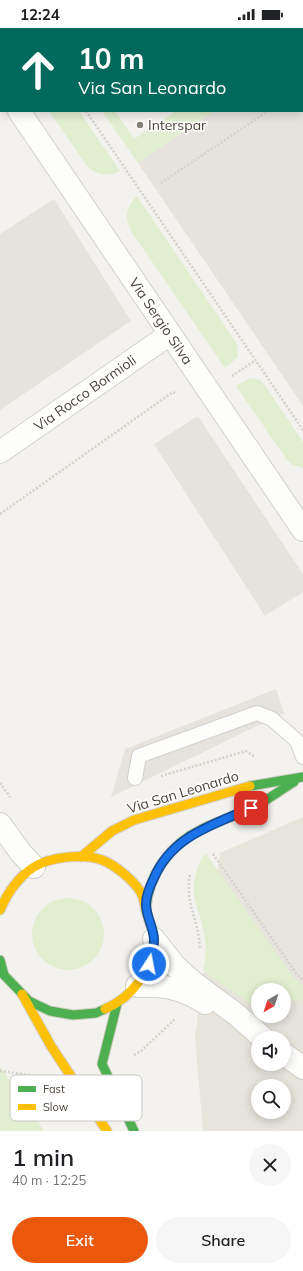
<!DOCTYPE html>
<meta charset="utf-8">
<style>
body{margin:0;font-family:Mulish,sans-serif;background:#f6f6f6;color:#202124;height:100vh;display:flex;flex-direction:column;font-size:15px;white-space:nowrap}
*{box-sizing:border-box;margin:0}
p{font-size:13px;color:#757577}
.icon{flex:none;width:22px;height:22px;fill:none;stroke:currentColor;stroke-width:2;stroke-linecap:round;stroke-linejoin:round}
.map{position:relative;height:1103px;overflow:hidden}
.side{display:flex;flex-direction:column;background:#fff;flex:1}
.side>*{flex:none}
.guide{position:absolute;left:0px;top:0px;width:303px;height:84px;box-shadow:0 2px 10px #0003;background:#00695c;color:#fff;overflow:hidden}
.needle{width:26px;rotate:219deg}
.fabs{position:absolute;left:251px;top:955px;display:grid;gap:8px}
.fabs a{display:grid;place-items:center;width:40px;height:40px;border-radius:50%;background:#fff;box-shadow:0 2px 10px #0003;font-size:20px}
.pin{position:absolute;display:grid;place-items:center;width:34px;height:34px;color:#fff;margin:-17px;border-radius:8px;box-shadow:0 2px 6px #0006}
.me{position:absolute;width:44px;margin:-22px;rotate:11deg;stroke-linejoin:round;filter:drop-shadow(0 0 3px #0008)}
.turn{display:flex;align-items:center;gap:14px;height:84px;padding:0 12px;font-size:18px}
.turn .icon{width:52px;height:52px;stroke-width:2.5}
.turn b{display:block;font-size:28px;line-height:34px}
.round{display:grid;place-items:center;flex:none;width:42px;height:42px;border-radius:21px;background:#f6f6f6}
.summary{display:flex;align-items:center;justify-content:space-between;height:68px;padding:0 12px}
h1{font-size:24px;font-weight:600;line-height:30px}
.primary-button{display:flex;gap:8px;margin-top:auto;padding:8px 12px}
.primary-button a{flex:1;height:46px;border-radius:24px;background:#ea580c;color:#fff;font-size:16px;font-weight:600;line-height:46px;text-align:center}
.primary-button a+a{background:#f6f6f6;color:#202124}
.status{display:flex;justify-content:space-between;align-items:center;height:28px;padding:0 20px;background:#fff;direction:ltr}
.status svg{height:11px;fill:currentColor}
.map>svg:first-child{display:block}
.residential{fill:#e7e4dc;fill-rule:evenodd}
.green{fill:#e1eecf}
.parking{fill:#e6e3df}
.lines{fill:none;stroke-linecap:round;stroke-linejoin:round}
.lane-casing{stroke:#d2d0cb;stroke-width:16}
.street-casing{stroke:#d2d0cb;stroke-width:24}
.fast-casing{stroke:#d3cfc5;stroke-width:11}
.slow-casing{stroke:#d3cfc5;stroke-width:11}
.path{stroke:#d3d2cc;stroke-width:2.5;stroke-dasharray:2 2;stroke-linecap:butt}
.lane{stroke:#fdfdfc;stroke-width:14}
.street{stroke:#fdfdfc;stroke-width:22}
.fast{stroke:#4caf50;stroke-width:9}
.slow{stroke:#ffc107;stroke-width:9}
.route-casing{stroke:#114b97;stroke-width:10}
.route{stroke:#1a73e8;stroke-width:7}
.poi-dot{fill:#868178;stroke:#fff;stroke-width:1.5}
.labels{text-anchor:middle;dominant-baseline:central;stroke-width:3.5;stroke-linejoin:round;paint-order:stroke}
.poi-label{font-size:14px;fill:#4b4439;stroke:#fff;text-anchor:start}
.street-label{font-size:14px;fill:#4b4439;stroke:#fff}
.key{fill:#fff;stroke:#c9c7c4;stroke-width:1}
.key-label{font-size:11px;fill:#4b4439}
</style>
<div class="status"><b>12:24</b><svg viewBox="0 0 49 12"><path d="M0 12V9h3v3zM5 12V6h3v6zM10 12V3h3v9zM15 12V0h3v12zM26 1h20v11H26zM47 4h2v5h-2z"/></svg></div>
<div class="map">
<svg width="303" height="1103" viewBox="0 0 303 1103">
<rect width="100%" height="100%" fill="#f4f2ee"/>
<!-- residential -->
<path class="residential" d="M303,789v314h-100l-8,-94 25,-184zM258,962h26v26h-26zM258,1010h26v26h-26zM258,1058h26v26h-26z"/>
<!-- green -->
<g class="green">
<path d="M49,83h30l41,60c-13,6 -22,5 -33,-5z"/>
<polygon points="102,83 115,83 134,111 176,83 214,83 138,135"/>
<path d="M137,168l100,148 1,13 -13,11 -94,-137c-7,-14 -5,-24 6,-35z"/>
<polygon points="250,350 260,352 264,356 303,414 303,440 293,437 287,432 236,358"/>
<path d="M206,826l87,123 10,9v13l-19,3v-12h-26l-1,18 -54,-37c3,-13 4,-25 1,-37 -4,-28 -17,-36 -6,-67 2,-5 3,-10 8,-13z"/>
<circle cx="68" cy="906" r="36"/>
<polygon points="0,1039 2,1041 44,1103 0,1103"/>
</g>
<!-- parking -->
<g class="parking">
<polygon points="303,22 303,378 138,135 214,83 302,83"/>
<polygon points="54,171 131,293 0,382 0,206"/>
<polygon points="198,388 303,546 303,564 265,588 154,416"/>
<polygon points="276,661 284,685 111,769 125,721"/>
<polygon points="303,976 303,1010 271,988 284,988 284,979"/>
</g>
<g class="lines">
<defs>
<polyline id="lane" points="135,750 139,728 257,685 272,691 297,713 303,729"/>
<g id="street">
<polyline points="0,54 1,56"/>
<polyline points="19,83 303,502"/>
<polyline points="0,424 170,306"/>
<polyline points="0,796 21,825 34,839"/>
<polyline points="154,911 175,938 194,955 237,987 263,1010"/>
<path d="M137,958c26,-1 46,2 68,17"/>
<polyline points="284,1026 303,1040"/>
</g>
<g id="fast">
<polyline points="250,758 303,749"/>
<path d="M146,882c2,-35 24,-66 56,-81 15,-8 32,-12 48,-20 15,-7 29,-18 44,-27"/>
<polyline points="0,932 4,947 29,973 50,983 73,987 96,985 105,981"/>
<polyline points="117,976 102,1036 134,1103"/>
</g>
<g id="slow">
<polyline points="81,829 112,803 134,792 250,758"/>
<path d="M0,882c7,-16 18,-33 34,-43 16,-10 50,-14 68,-7 13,5 30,19 38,31 4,6 5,16 7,23 2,8 7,19 7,26 -3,31 -21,57 -49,69"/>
<polyline points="22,966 51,1018 107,1103"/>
</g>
</defs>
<!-- lane casing -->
<use href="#lane" class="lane-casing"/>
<!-- street casing -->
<use href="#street" class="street-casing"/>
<!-- fast casing -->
<use href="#fast" class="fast-casing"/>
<!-- slow casing -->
<use href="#slow" class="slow-casing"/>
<!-- path -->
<g class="path">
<polyline points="30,0 31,1"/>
<polyline points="302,7 303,6"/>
<polyline points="302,59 303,59"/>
<polyline points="86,83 303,402"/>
<polyline points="161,155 268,83"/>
<polyline points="232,348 256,332"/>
<polyline points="0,486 173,364 175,365"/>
<polyline points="161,748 246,723 255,729"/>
<polyline points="0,755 10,769"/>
<polyline points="213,826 296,945 303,952"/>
<path d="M190,847c-6,27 10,48 10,75"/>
<polyline points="134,1027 141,1023 175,991"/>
<polyline points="0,1043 36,1048"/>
</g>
<!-- lane -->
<use href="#lane" class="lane"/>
<!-- street -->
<use href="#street" class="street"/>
<!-- fast -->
<use href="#fast" class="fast"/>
<!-- slow -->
<use href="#slow" class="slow"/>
</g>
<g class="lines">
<defs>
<path id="route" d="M149,936c2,-8 5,-16 5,-24 0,-12 -8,-23 -8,-36 0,-9 4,-18 8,-26 18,-42 59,-53 97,-70"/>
</defs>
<!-- route casing -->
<use href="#route" class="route-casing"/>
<!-- route -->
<use href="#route" class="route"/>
</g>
<!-- markers -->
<circle class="poi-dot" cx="140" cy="97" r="4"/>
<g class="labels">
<!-- poi labels -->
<g class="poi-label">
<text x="148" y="97">Interspar</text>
</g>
<!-- street labels -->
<g class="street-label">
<text transform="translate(161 293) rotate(56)">Via Sergio Silva</text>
<text transform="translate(85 365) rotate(-35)">Via Rocco Bormioli</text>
<text transform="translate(183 764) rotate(-17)">Via San Leonardo</text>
</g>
</g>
<!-- legend -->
<rect x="10" y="1047" width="132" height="46" rx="6" class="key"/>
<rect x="18" y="1058" width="18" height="6" fill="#4caf50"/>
<rect x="18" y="1076" width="18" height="6" fill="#ffc107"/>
<g class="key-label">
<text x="43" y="1065">Fast</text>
<text x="43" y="1083">Slow</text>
</g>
</svg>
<div class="fabs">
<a><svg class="needle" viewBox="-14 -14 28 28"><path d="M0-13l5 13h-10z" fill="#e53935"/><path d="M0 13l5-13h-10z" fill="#757577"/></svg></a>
<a><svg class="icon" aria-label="sound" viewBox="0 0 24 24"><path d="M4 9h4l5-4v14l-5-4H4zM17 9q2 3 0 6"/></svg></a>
<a><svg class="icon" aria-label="search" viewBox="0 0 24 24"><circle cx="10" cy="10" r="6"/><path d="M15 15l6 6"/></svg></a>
</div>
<div class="pin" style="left:251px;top:780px;background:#d93025"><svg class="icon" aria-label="arrive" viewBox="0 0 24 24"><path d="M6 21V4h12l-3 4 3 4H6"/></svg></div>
<svg class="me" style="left:149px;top:936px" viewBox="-20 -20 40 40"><circle r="17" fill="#1a73e8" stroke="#fff" stroke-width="3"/><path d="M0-11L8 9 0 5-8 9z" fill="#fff"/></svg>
<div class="guide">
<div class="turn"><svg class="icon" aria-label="ahead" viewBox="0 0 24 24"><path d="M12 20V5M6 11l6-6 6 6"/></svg><div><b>10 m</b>Via San Leonardo</div></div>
</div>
</div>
<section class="side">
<div class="summary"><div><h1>1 min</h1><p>40 m · 12:25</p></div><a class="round"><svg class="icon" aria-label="close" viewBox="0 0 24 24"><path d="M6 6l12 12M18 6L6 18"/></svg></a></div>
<div class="primary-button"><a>Exit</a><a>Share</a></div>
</section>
